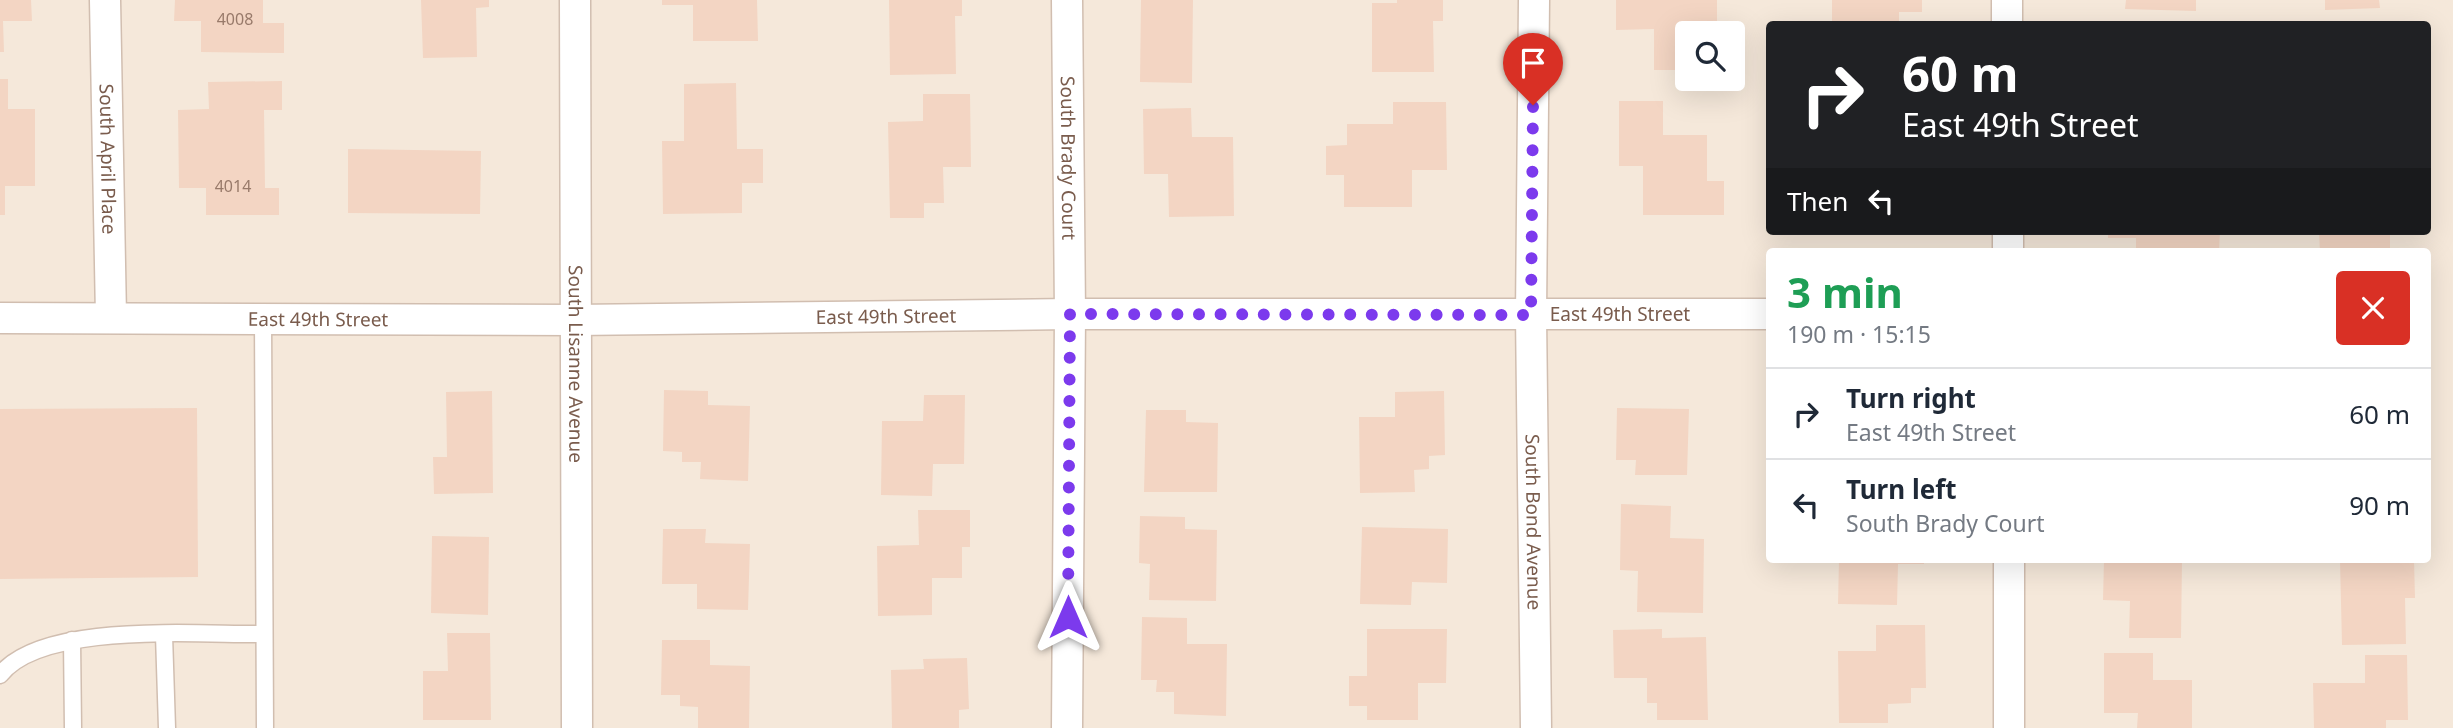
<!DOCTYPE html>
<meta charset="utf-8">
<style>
body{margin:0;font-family:"Noto Sans",sans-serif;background:#f2f2f3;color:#1f2937;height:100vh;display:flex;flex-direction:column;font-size:26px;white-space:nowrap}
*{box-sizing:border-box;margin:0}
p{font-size:23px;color:#747a83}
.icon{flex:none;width:38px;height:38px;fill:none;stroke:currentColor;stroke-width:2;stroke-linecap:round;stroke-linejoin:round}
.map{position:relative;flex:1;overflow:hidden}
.side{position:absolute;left:1766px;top:248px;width:665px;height:315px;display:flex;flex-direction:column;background:#fff;border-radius:7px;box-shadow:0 7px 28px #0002}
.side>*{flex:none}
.top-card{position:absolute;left:1766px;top:21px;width:665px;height:214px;border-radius:7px;box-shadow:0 7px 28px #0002;background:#202124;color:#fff;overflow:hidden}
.buttons{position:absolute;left:1675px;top:21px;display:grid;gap:14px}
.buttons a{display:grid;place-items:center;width:70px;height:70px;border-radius:7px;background:#fff;box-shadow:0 7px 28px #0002;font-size:35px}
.pin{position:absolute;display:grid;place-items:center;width:60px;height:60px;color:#fff;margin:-72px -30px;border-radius:50% 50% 50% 0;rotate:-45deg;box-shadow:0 0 7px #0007}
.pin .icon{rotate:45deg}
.me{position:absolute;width:77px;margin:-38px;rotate:0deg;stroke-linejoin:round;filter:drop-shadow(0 0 5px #0008)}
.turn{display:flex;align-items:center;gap:24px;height:147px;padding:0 21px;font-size:32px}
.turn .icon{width:91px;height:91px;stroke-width:2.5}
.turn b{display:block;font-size:49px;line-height:60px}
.then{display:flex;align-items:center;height:66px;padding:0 21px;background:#0003;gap:14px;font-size:26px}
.round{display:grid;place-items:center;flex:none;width:74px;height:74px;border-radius:7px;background:#f2f2f3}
.headline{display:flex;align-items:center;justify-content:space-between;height:119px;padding:0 21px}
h1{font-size:42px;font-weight:700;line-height:52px;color:#1e9e55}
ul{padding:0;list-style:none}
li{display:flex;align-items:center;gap:21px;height:91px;padding:0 21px;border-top:2px solid #e0e1e3}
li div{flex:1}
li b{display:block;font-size:26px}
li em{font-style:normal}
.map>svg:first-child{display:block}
.residential{fill:#f5e8da;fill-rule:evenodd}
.building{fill:#f3d5c3}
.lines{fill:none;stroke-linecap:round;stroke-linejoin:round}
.lane-casing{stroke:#d1beb0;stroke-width:19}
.street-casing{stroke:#d1beb0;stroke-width:33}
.lane{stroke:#fff;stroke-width:16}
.street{stroke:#fff;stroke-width:30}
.route{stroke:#7c3aed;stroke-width:12;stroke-dasharray:0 21.6}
.labels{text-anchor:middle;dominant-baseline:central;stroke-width:5;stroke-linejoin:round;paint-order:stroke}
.number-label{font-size:16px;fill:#987a6a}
.street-label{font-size:19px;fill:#7a5c4d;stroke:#fffaf3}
</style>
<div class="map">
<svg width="2453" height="728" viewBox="0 0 2453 728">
<rect width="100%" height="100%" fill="#fdf6ec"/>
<!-- residential -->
<path class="residential" d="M0,0h2453v728h-2453zM1769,24h658v207h-658zM1687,33h45v46h-45zM1769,252h658v308h-658z"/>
<!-- building -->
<g class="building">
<polygon points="0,0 31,0 32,21 3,21 4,52 0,52"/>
<polygon points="175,0 263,0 263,23 284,23 284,53 201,52 201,21 174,21"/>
<polygon points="421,0 489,0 489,7 476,8 477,57 423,58"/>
<polygon points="662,0 757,0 758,41 693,41 693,5 662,5"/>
<polygon points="889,0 962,0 962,16 955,16 956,74 890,75"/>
<polygon points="1141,0 1193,0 1192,83 1140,82"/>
<polygon points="1397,0 1443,0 1443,21 1433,21 1434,72 1372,72 1372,3 1397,3"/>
<polygon points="1616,0 1717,0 1717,33 1687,33 1687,70 1654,70 1654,29 1616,30"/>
<polygon points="1832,0 1922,0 1922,12 1899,12 1899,24 1832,24"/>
<polygon points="2126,0 2196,0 2196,11 2125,9"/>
<polygon points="2325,0 2379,0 2380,8 2325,10"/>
<polygon points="0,79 8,79 8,109 35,109 35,186 5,186 5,215 0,215"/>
<polygon points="282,81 282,110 264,110 265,188 279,188 279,215 206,215 206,188 179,188 178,110 209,109 208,82"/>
<polygon points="736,83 737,149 763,149 763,183 742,183 742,213 663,214 662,141 684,141 684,84"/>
<polygon points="923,94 970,94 971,167 943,167 944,203 924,203 924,218 890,218 888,122 923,121"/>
<polygon points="1619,101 1663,101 1663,135 1707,135 1707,181 1724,181 1724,215 1643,215 1643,166 1619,166"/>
<polygon points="1393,102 1446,102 1447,170 1412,170 1412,207 1344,207 1344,175 1326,175 1326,146 1347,145 1347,124 1393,124"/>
<polygon points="1191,108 1192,137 1233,137 1234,216 1169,217 1168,174 1144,174 1143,109"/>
<polygon points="348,149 481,151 480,214 348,213"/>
<polygon points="2108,231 2220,231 2219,252 2136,252 2136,238 2108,238"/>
<polygon points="2319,231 2412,231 2412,235 2390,235 2390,252 2320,252"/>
<polygon points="664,390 708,391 708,405 750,406 748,481 700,479 701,462 682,462 682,452 663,451"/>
<polygon points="492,391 493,493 434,494 433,457 447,457 446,392"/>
<polygon points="1444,391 1445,455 1429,456 1429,469 1414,470 1415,492 1360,493 1359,417 1395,417 1395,392"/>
<polygon points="924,395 965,395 964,464 933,464 932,496 881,495 882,421 923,421"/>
<polygon points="197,408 198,577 0,579 0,409"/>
<polygon points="1617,408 1689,409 1687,475 1635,475 1636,460 1616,460"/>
<polygon points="1146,410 1186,410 1186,422 1218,423 1217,492 1144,492"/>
<polygon points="1621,504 1671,506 1670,538 1704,539 1703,613 1637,612 1638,571 1620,570"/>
<polygon points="918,510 970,510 970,547 962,547 962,578 932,578 932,615 878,616 877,546 919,545"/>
<polygon points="1140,516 1185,517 1185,529 1217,530 1216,601 1149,600 1150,564 1139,563"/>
<polygon points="1362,527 1448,529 1447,583 1412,582 1411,605 1360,604"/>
<polygon points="663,529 706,529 705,543 750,544 748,610 697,609 697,584 662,584"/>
<polygon points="432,536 489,537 488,615 431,613"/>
<polygon points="1839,560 1924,560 1924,564 1898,564 1897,605 1838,604"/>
<polygon points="2104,560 2182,560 2181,638 2129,638 2130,601 2103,600"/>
<polygon points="2340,560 2414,560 2415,598 2405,598 2406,644 2342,645"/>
<polygon points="1142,617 1187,618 1187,644 1227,644 1226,716 1174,714 1174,692 1156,692 1157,680 1141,680"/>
<polygon points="1876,625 1925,625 1926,688 1911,688 1911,703 1888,704 1888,723 1839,723 1838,651 1876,651"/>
<polygon points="1367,629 1447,629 1446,683 1418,683 1418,720 1367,720 1367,706 1349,706 1349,676 1367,676"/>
<polygon points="1662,629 1662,638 1706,637 1708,720 1657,720 1657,703 1647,703 1647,678 1614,678 1613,630"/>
<polygon points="447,633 490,633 491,720 423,720 423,671 448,671"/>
<polygon points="662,640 710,640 710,665 750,666 749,728 698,728 698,707 680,706 680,695 661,695"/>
<polygon points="2104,653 2153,653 2153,680 2192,680 2192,728 2137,728 2138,713 2104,713"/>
<polygon points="2365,655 2407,655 2408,720 2386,720 2386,728 2314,728 2313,683 2365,683"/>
<polygon points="967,658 969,709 959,710 959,728 892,728 891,670 924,669 923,659"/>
</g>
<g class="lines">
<defs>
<g id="lane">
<polyline points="263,318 265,728"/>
<polyline points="164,635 167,728"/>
<polyline points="72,640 73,728"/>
<path d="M0,675c42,-54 199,-40 264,-41"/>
</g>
<g id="street">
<path id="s1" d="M105,0l6,317"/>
<path id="s2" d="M575,0l2,728"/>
<path id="s3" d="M1067,0l3,314 -3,414"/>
<path id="s4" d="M1534,0l-3,315 5,413"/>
<polyline points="2007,0 2007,24"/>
<polyline points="2008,231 2008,252"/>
<path id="s5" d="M0,318l575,2 495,-6h699"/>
<polyline points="2009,560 2009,728"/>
</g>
</defs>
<!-- lane casing -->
<use href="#lane" class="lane-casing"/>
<!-- street casing -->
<use href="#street" class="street-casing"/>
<!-- lane -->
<use href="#lane" class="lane"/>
<!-- street -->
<use href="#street" class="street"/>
</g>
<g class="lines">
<!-- route -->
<polyline class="route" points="1068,617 1070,314 1531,315 1533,105"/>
</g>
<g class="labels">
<!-- number labels -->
<g class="number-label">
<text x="235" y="19">4008</text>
<text x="233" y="186">4014</text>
</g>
<!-- street labels -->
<g class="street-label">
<text stroke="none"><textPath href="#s3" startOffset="158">South Brady Court</textPath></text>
<text stroke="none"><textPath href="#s1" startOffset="159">South April Place</textPath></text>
<text stroke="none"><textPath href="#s5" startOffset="1620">East 49th Street</textPath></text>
<text stroke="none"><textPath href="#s5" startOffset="886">East 49th Street</textPath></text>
<text stroke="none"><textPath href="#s5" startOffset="318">East 49th Street</textPath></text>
<text stroke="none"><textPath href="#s2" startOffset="364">South Lisanne Avenue</textPath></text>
<text stroke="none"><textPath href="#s4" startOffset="522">South Bond Avenue</textPath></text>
</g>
</g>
</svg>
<div class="buttons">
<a><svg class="icon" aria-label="search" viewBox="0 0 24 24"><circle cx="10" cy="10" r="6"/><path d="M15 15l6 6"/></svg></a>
</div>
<div class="pin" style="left:1533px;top:105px;background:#d93025"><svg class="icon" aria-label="arrive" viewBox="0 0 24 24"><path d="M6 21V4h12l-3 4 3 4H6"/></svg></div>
<svg class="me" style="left:1068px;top:617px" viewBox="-20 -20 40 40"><path d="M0-17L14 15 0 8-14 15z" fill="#7c3aed" stroke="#fff" stroke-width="4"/></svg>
<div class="top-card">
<div class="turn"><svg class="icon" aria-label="right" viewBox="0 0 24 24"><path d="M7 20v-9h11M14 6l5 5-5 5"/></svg><div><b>60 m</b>East 49th Street</div></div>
<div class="then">Then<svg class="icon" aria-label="left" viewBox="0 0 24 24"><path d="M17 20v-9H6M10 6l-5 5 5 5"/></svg></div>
</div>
<section class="side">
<div class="headline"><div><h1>3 min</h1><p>190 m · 15:15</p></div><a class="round" style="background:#d93025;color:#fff"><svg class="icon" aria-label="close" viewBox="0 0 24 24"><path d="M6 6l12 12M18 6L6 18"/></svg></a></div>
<ul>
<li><svg class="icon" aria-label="right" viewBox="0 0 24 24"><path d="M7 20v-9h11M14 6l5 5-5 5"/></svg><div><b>Turn right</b><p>East 49th Street</p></div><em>60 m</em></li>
<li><svg class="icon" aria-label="left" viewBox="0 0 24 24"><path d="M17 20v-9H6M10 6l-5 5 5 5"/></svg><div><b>Turn left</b><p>South Brady Court</p></div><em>90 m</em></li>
</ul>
</section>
</div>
